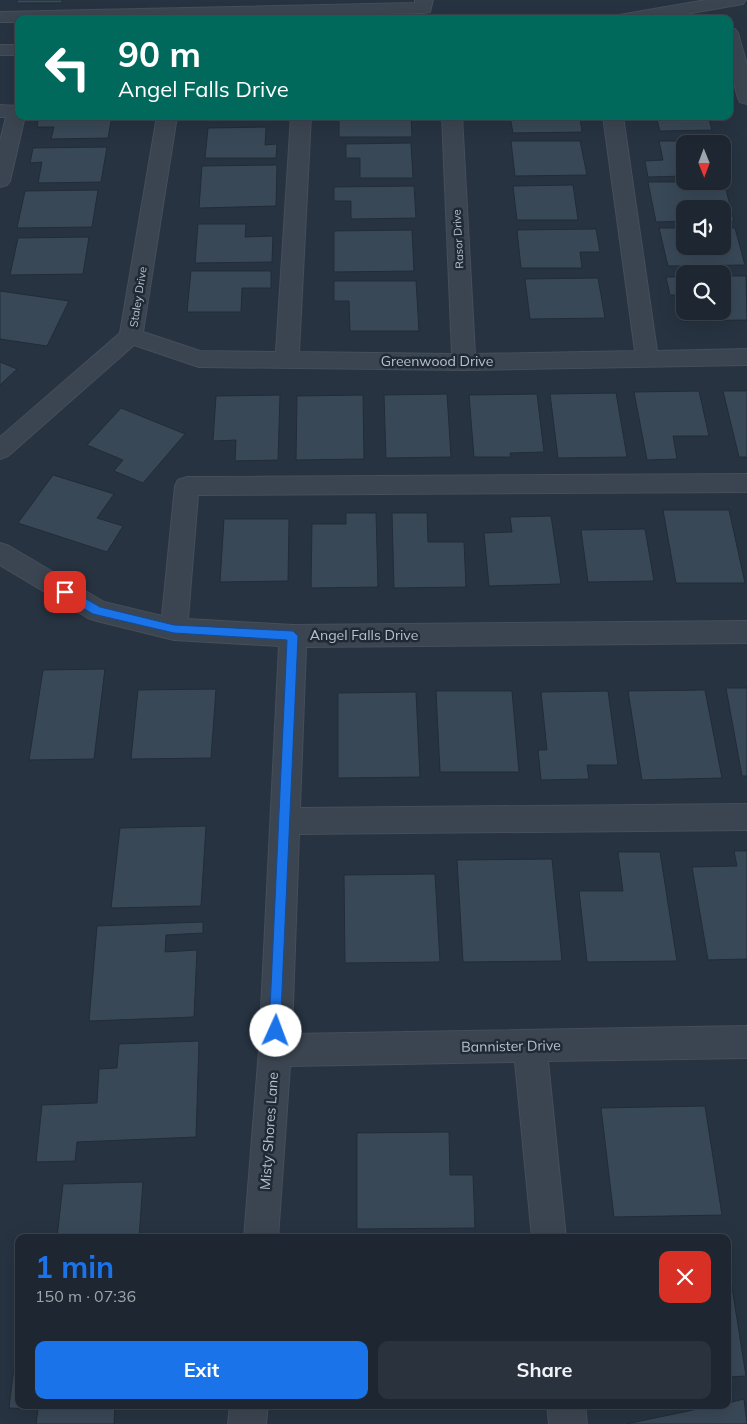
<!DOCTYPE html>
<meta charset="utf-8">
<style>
body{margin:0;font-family:Mulish,sans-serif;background:#2a323d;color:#f1f3f6;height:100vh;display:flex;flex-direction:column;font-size:19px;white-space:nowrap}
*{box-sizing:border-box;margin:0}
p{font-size:16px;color:#a0a5ab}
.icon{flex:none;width:28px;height:28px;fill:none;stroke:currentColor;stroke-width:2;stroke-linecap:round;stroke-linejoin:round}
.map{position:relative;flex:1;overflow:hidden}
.sheet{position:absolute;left:15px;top:1234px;width:716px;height:175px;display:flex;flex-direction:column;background:#1d2631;border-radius:10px;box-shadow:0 5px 20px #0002,0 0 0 1px #3b434d}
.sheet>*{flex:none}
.top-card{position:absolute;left:15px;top:15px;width:718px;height:105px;border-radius:10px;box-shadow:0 5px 20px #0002,0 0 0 1px #3b434d;background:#00695c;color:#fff;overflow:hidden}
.needle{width:32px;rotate:179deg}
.fabs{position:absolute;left:676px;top:135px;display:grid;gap:10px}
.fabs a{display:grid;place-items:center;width:55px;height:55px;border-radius:10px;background:#1d2631;box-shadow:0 5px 20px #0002,0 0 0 1px #3b434d;font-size:25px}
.pin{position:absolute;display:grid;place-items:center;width:42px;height:42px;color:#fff;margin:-21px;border-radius:10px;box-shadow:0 2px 8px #0006}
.me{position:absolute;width:55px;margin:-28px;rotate:2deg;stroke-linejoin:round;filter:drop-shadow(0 0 4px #0008)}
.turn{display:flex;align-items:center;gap:18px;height:105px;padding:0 20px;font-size:22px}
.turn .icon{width:65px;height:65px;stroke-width:2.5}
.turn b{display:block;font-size:35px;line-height:42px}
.round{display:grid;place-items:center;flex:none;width:52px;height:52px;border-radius:10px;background:#2a323d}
.overview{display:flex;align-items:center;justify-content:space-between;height:85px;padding:0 20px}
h1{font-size:30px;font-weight:700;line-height:38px;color:#1a73e8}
.button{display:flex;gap:10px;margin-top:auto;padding:10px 20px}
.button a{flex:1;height:58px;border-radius:10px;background:#1a73e8;color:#fff;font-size:20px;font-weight:700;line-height:58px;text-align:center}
.button a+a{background:#2a323d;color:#f1f3f6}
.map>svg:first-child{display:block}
.building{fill:#394857;stroke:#222c38}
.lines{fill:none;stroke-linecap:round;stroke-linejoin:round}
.minor-casing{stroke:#454e5a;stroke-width:2}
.minor{fill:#3b4551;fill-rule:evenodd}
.route{fill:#1a73e8;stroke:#114b97}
.labels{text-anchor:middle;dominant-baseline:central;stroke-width:5;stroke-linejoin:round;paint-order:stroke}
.far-street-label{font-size:11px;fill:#b8c0cb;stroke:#202a36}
.street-label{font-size:14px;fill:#b8c0cb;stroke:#202a36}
</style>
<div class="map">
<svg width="747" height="1424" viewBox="0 0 747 1424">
<rect width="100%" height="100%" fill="#273341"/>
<!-- building -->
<g class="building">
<rect x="17" y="0" width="45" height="3"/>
<polygon points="39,116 112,116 108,138 51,139 54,127 37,127"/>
<polygon points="411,116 412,137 339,137 339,117"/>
<polygon points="510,116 571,116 571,119 580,118 582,132 513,133"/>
<polygon points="656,116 708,116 712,130 660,131"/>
<polygon points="266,127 265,145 277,144 276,158 205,158 208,128"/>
<polygon points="511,141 580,141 587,175 515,176"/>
<polygon points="659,141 716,141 717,144 685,144 685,176 648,177 645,161 663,160"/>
<polygon points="411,143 413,178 360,178 360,158 346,158 346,144"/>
<polygon points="107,147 101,182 38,183 42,162 30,163 33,148"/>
<polygon points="277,165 276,206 199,208 202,166"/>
<polygon points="648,182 724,182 734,221 722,221 722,209 685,209 685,221 656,222"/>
<polygon points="573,185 578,220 517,220 513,186"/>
<polygon points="414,186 416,218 351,219 351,201 334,201 334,187"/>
<polygon points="98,190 92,227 17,228 25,191"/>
<polygon points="198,224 246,224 245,237 273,236 272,262 195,263"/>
<polygon points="659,228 685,228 685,246 722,246 722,228 735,228 745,265 668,266"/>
<polygon points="596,229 600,252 580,252 582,268 521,268 517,230"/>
<polygon points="412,230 414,271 334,272 334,231"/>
<polygon points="89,237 83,274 10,275 18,238"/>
<polygon points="191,271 271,271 271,288 242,288 241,312 187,312"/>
<polygon points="722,276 746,276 747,320 681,321 676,295 670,295 666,277 685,277 685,311 722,311"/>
<polygon points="598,278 605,318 530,319 525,279"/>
<polygon points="334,281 416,281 419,331 350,331 349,301 334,301"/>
<polygon points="0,291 69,301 47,346 0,339"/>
<polygon points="0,362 17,369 0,385"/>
<polygon points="699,391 709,436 673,436 677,459 647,460 634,392"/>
<polygon points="723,391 747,391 747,457 739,457"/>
<polygon points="616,393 627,457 558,458 550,394"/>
<polygon points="447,394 451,457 386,458 384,395"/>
<polygon points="537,394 544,452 510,453 511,457 474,457 469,395"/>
<polygon points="280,395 278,460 235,461 236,440 213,441 216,396"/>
<polygon points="363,395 364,459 296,460 297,396"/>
<polygon points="121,408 185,434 143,483 114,471 123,460 87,445"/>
<polygon points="53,475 114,494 97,518 123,526 107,552 18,523"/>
<polygon points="663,510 729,510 745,583 676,583"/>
<polygon points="346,513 376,513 378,587 311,588 312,524 346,524"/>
<polygon points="392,513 427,513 428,542 464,542 466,587 394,588"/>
<polygon points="551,516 561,584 489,586 484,533 512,532 510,517"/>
<polygon points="224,519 289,519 288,581 220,582"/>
<polygon points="645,529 654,581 588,582 581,530"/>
<polygon points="105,669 94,759 29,760 43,670"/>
<polygon points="726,688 747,688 747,776 742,776"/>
<polygon points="216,689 211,758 131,759 138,690"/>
<polygon points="705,690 722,778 642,780 628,691"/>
<polygon points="436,691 512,691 519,772 440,772"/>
<polygon points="608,691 618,765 587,765 589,779 541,780 538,750 547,750 541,692"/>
<polygon points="416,692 420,777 338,778 338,693"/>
<polygon points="206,826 201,906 111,908 120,828"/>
<polygon points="734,851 747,851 747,959 708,960 692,867 737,866"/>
<polygon points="618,852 660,852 677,961 587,962 579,891 623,891"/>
<polygon points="552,859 562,961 463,962 457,860"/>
<polygon points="435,874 440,962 345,963 344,875"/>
<polygon points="203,922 203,933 166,935 165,952 197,950 194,1017 89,1021 97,926"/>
<polygon points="199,1041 196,1137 77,1142 75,1161 36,1162 42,1105 97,1103 99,1069 117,1068 119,1044"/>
<polygon points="705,1106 722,1215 614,1217 601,1108"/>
<polygon points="449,1132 450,1175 473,1175 475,1228 357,1229 357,1133"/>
<polygon points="143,1182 139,1238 57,1238 63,1184"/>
<polygon points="728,1262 746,1376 728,1377"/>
<polygon points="18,1335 19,1405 115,1405 114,1424 36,1424 38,1409 9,1408"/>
<polygon points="744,1399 747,1424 626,1424 717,1405 728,1405 728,1403"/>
</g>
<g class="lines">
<defs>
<g id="minor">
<polygon points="415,0 433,0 430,12 424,13 169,19 19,19 19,22 0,22 0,12 415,3"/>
<polygon points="706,0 746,0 743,4 737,5 658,19 616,19 619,15 625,14"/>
<polygon points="729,28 735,29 738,33 747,65 747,104 740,102 738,98 729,66"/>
<rect x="0" y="45" width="19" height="10"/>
<polygon points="0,105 19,106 19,116 25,116 10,181 7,185 0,187 0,141 6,117 0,117"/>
<polygon points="157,116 177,116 143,332 200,351 276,352 291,116 311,116 299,352 452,354 442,116 462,116 475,354 635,351 603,116 623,116 657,351 747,349 747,365 464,370 199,367 134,345 8,456 0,459 0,437 120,333"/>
<polygon points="747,474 747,492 198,495 188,619 293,625 747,621 747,643 306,647 300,808 747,804 747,830 299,834 292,1034 747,1026 747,1058 548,1061 566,1238 532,1238 515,1062 290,1066 278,1238 244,1238 259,1050 279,646 174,640 97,621 88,618 0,565 0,543 9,546 104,602 162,616 175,486 178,480 187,477"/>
<polygon points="230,1405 268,1405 266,1424 228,1424"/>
<polygon points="547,1405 585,1405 587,1424 549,1424"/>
</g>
</defs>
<!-- minor casing -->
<use href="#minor" class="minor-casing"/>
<!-- minor -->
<use href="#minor" class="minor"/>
</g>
<!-- route -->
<polygon class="route" points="65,587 100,607 174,625 293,631 298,636 280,1035 276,1037 271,1035 269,1031 287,640 174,633 93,614 61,595 61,589"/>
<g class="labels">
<!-- far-street labels -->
<g class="far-street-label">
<text transform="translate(458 239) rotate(-93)">Rasor Drive</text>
<text transform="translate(138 297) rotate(-81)">Staley Drive</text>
</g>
<!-- street labels -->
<g class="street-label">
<text x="437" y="361">Greenwood Drive</text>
<text x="364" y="635">Angel Falls Drive</text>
<text transform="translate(511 1046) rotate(-1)">Bannister Drive</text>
<text transform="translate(269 1131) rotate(-86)">Misty Shores Lane</text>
</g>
</g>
</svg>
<div class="fabs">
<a><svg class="needle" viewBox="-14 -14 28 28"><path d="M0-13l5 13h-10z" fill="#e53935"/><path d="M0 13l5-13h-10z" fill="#a0a5ab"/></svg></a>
<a><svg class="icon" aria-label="sound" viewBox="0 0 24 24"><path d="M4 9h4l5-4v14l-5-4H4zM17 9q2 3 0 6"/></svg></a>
<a><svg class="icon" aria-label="search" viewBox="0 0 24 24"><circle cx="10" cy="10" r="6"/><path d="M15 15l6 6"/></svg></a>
</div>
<div class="pin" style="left:65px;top:592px;background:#d93025"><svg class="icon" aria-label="arrive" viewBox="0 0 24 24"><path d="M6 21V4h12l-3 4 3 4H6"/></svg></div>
<svg class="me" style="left:276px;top:1031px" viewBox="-20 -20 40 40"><circle r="19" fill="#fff"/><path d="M0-13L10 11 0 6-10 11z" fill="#1a73e8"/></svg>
<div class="top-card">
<div class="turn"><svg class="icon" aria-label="left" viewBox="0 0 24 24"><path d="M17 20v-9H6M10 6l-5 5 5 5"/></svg><div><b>90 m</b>Angel Falls Drive</div></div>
</div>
<section class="sheet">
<div class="overview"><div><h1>1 min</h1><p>150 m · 07:36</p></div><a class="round" style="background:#d93025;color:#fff"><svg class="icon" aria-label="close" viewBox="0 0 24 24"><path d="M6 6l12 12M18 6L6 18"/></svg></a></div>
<div class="button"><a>Exit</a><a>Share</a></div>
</section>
</div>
